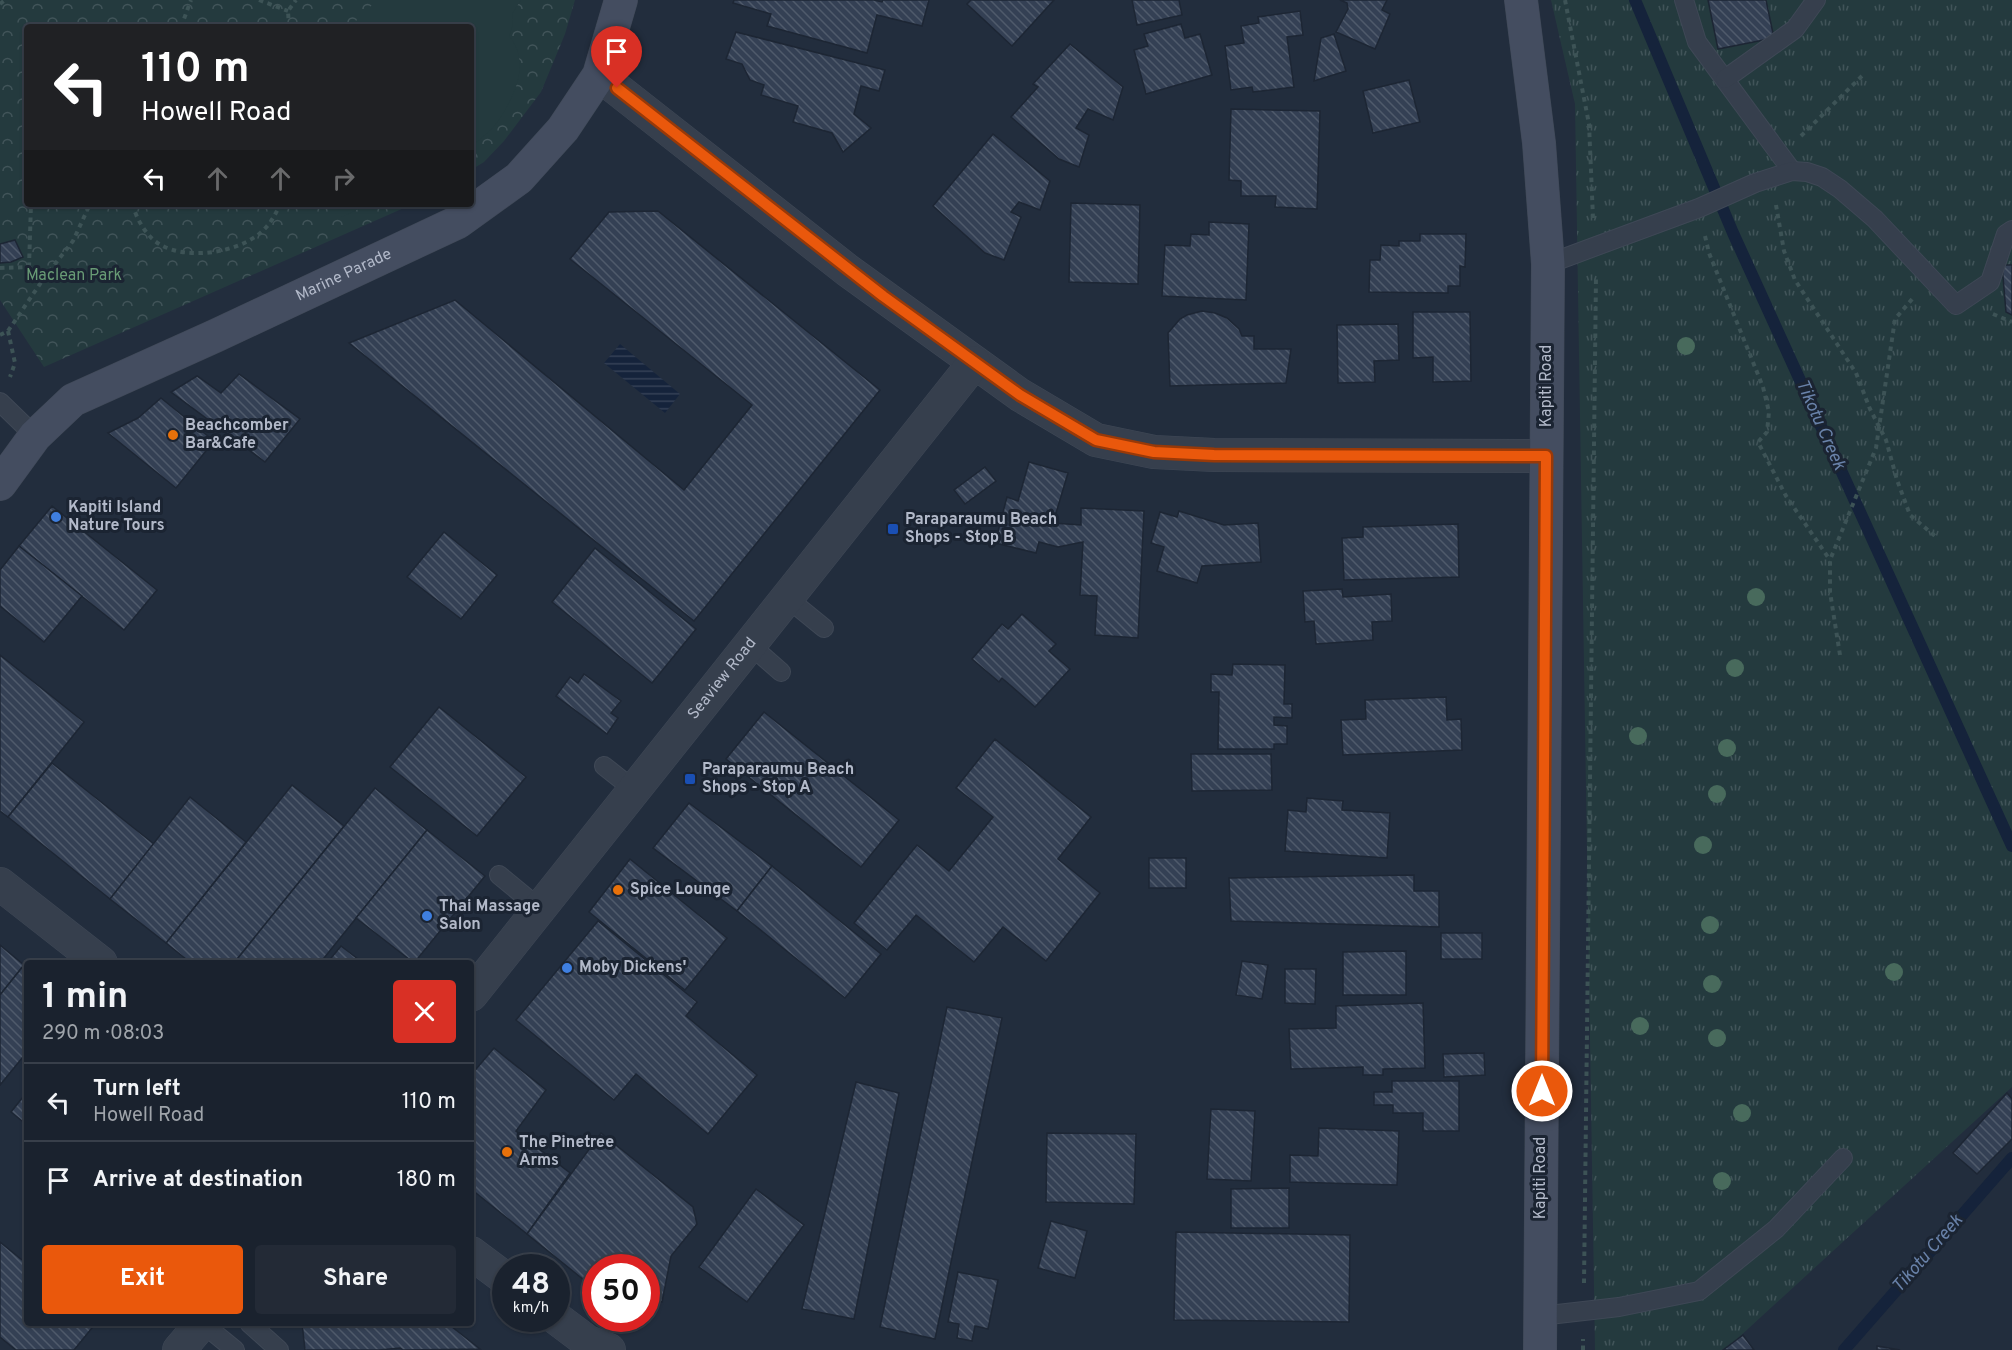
<!DOCTYPE html>
<meta charset="utf-8">
<style>
body{margin:0;font-family:Overpass,sans-serif;background:#232a36;color:#f1f3f6;height:100vh;display:flex;flex-direction:column;font-size:22px;white-space:nowrap}
*{box-sizing:border-box;margin:0}
p{font-size:20px;color:#9fa4aa}
.icon{flex:none;width:33px;height:33px;fill:none;stroke:currentColor;stroke-width:2;stroke-linecap:round;stroke-linejoin:round}
.map{position:relative;flex:1;overflow:hidden}
.details{position:absolute;left:24px;top:960px;width:450px;height:366px;display:flex;flex-direction:column;background:#1a222e;border-radius:6px;box-shadow:0 2px 4px #0004,0 0 0 2px #383f4a}
.details>*{flex:none}
.hud{position:absolute;left:24px;top:24px;width:450px;height:183px;border-radius:6px;box-shadow:0 2px 4px #0004,0 0 0 2px #383f4a;background:#202124;color:#fff;overflow:hidden}
.speed{position:absolute;left:492px;top:1254px;display:flex;gap:12px;font-size:30px;font-weight:700;text-align:center}
.speed>*{display:grid;place-content:center;width:78px;height:78px;border-radius:50%;background:#1a222e;box-shadow:0 2px 4px #0004,0 0 0 2px #383f4a;line-height:1}
.speed small{font-size:15px;font-weight:400}
.speed .limit{border:9px solid #d22;background:#fff;color:#111}
.pin{position:absolute;display:grid;place-items:center;width:51px;height:51px;color:#fff;margin:-62px -26px;border-radius:50% 50% 50% 0;rotate:-45deg;box-shadow:0 0 6px #0007}
.pin .icon{rotate:45deg}
.me{position:absolute;width:66px;margin:-33px;rotate:0deg;stroke-linejoin:round;filter:drop-shadow(0 0 4px #0008)}
.turn{display:flex;align-items:center;gap:21px;height:126px;padding:0 18px;font-size:27px}
.turn .icon{width:78px;height:78px;stroke-width:2.5}
.turn b{display:block;font-size:42px;line-height:51px}
.lanes{display:flex;align-items:center;height:57px;padding:0 18px;background:#0003;justify-content:center;gap:30px;direction:ltr}
.lanes .off{opacity:.35}
.round{display:grid;place-items:center;flex:none;width:63px;height:63px;border-radius:6px;background:#232a36}
.overview{display:flex;align-items:center;justify-content:space-between;height:102px;padding:0 18px}
h1{font-size:36px;font-weight:700;line-height:45px}
.action{display:flex;gap:12px;margin-top:auto;padding:12px 18px}
.action a{flex:1;height:69px;border-radius:6px;background:#ea580c;color:#fff;font-size:24px;font-weight:700;line-height:69px;text-align:center}
.action a+a{background:#232a36;color:#f1f3f6}
ul{padding:0;list-style:none}
li{display:flex;align-items:center;gap:18px;height:78px;padding:0 18px;border-top:2px solid #383f4a}
li div{flex:1}
li b{display:block;font-size:22px}
li em{font-style:normal}
.map>svg:first-child{display:block}
.grass{fill:url(#grass-tufts)}
.park{fill:url(#park-crowns)}
.pitch{fill:#243a3e}
.water{fill:url(#water-rules)}
.lines{fill:none;stroke-linecap:round;stroke-linejoin:round}
.stream{stroke:#15233b;stroke-width:12}
.building{fill:url(#building-back-hatch);stroke:#1d2634;stroke-width:1.5}
.service-casing{stroke:#3f4856;stroke-width:20}
.minor-casing{stroke:#3f4856;stroke-width:34}
.secondary-casing{stroke:#3f4856;stroke-width:34}
.path{stroke:#3d5356;stroke-width:4;stroke-dasharray:4.5 4.5;stroke-linecap:butt}
.service{stroke:#363f4d;stroke-width:18}
.minor{stroke:#363f4d;stroke-width:33}
.secondary{stroke:#444d60;stroke-width:33}
.tree{fill:#486a5c}
.route-casing{stroke:#983908;stroke-width:15}
.route{stroke:#ea580c;stroke-width:10}
.food-dot{fill:#e8710a;stroke:#1b2432;stroke-width:2}
.shop-dot{fill:#3f7fe0;stroke:#1b2432;stroke-width:2}
.transit-dot{fill:#1a4fb4;stroke:#1b2432;stroke-width:2}
.labels{text-anchor:middle;dominant-baseline:central;stroke-width:6;stroke-linejoin:round;paint-order:stroke}
.park-label{font-size:16px;fill:#689b75;stroke:#1b2432}
.street-label{font-size:16px;fill:#b2b9c9;stroke:#1b2432}
.poi-label{font-size:16px;font-weight:bold;fill:#b2b9c9;stroke:#1b2432;text-anchor:start}
.water-label{font-size:18px;font-style:italic;fill:#6982a9;stroke:#1b2432}
</style>
<div class="map">
<svg width="2012" height="1350" viewBox="0 0 2012 1350">
<defs>
<pattern id="grass-tufts" width="24" height="20" patternUnits="userSpaceOnUse" patternTransform="scale(1.5)"><rect width="24" height="20" fill="#243a3e"/><path d="M3 7l-1-3M5 7V3M7 7l1-3M15 17l-1-3M17 17v-4M19 17l1-3" fill="none" stroke="#415459"/></pattern>
<pattern id="park-crowns" width="20" height="18" patternUnits="userSpaceOnUse" patternTransform="scale(1.5)"><rect width="20" height="18" fill="#243a3e"/><path d="M2 6a3 3 0 1 1 6 0M12 15a3 3 0 1 1 6 0" fill="none" stroke="#415459"/></pattern>
<pattern id="water-rules" width="6" height="5" patternUnits="userSpaceOnUse" patternTransform="scale(1.5)"><rect width="6" height="5" fill="#15233b"/><path d="M0 2.5h6" fill="none" stroke="#354156"/></pattern>
<pattern id="building-back-hatch" width="6" height="6" patternUnits="userSpaceOnUse" patternTransform="scale(1.5)"><rect width="6" height="6" fill="#344054"/><path d="M-1 5l2 2M0 0l6 6M5-1l2 2" fill="none" stroke="#4f5a6b"/></pattern>
</defs>
<rect width="100%" height="100%" fill="#222d3d"/>
<!-- grass -->
<polygon class="grass" points="1551,0 2012,0 2012,1087 1725,1350 1595,1350 1575,104"/>
<!-- park -->
<polygon class="park" points="0,0 575,0 565,34 541,92 504,141 484,162 471,170 471,27 27,27 27,204 413,204 44,367 0,300"/>
<!-- pitch -->
<g class="pitch">
<path d="M377,0h144l-9,14 1,11 -4,11c22,26 6,60 -11,85 -7,10 -18,18 -27,26v-120h-121z"/>
<polygon points="331,204 369,204 342,217"/>
</g>
<!-- water -->
<polygon class="water" points="620,344 680,394 665,413 604,363"/>
<g class="lines">
<!-- stream -->
<g class="stream">
<polyline points="1635,0 1733,233 2012,846"/>
<polyline points="1844,1350 2012,1158"/>
</g>
</g>
<!-- building -->
<g class="building">
<polygon points="734,0 874,0 882,2 883,0 929,0 922,26 877,15 867,53 767,26 771,14 733,3"/>
<polygon points="971,0 1054,0 1012,46 967,4"/>
<polygon points="1132,0 1179,0 1182,15 1137,25"/>
<polygon points="1340,0 1387,0 1382,10 1390,14 1375,49 1336,32 1348,9 1347,3"/>
<polygon points="1708,0 1766,0 1774,38 1718,49"/>
<polygon points="1300,11 1303,35 1287,37 1294,87 1253,92 1252,87 1231,90 1225,46 1244,43 1241,26 1259,23 1258,17"/>
<polygon points="1181,24 1185,38 1200,34 1212,75 1146,94 1134,50 1148,46 1144,34"/>
<polygon points="736,32 885,70 879,91 861,86 854,114 871,128 843,152 832,133 793,122 798,106 761,95 764,85 750,80 742,64 726,59"/>
<polygon points="1334,34 1346,71 1314,81 1321,38"/>
<polygon points="1070,44 1123,87 1113,120 1088,109 1076,128 1089,135 1079,167 1059,159 1011,117 1038,87 1033,84"/>
<polygon points="1409,80 1420,122 1373,133 1363,91"/>
<polygon points="1231,109 1320,111 1317,209 1275,207 1276,196 1241,196 1241,181 1229,180"/>
<polygon points="993,134 1050,181 1040,210 1019,202 1011,212 1021,217 1004,260 985,253 933,206"/>
<polygon points="1071,203 1140,205 1138,284 1069,282"/>
<polygon points="658,211 880,390 694,621 349,343 455,300 684,490 752,405 570,259 609,212"/>
<polygon points="1209,222 1249,224 1246,300 1162,296 1165,245 1190,246 1191,234 1209,235"/>
<polygon points="1420,234 1466,234 1465,267 1460,266 1460,286 1448,286 1448,293 1369,292 1370,260 1380,260 1381,245 1399,246 1399,241 1420,241"/>
<polygon points="15,240 23,257 11,262 0,263 0,244"/>
<polygon points="2002,265 2012,265 2012,315 2006,312"/>
<polygon points="1202,311 1215,313 1227,318 1239,329 1242,336 1254,336 1254,349 1291,349 1286,383 1170,386 1168,333 1180,319 1187,315"/>
<polygon points="1413,312 1470,312 1471,381 1433,382 1433,357 1413,358"/>
<polygon points="1398,324 1399,360 1374,361 1375,382 1338,383 1337,325"/>
<polygon points="239,374 300,419 265,462 171,392 197,376 221,393"/>
<polygon points="161,398 214,441 176,488 108,433 138,418"/>
<polygon points="1029,462 1068,473 1053,523 1081,525 1081,508 1144,511 1138,638 1095,635 1097,596 1080,595 1083,542 1058,547 1039,542 1036,553 995,543 1007,497 1018,501"/>
<polygon points="985,467 996,481 965,504 954,490"/>
<polygon points="52,506 157,590 124,630 19,546"/>
<polygon points="1179,511 1224,525 1258,523 1261,562 1202,566 1197,583 1157,571 1164,547 1151,543 1160,512 1177,517"/>
<polygon points="1458,524 1459,577 1344,580 1342,538 1363,537 1363,527"/>
<polygon points="444,532 497,575 461,619 407,577"/>
<polygon points="19,546 82,596 44,642 0,606 0,570"/>
<polygon points="595,548 696,629 652,683 552,602"/>
<polygon points="1342,589 1343,597 1391,594 1392,621 1372,622 1373,640 1316,644 1314,621 1305,622 1303,591"/>
<polygon points="1022,614 1056,644 1049,651 1070,669 1035,707 1002,678 999,682 972,659 1002,624 1008,629"/>
<polygon points="0,655 84,722 8,817 0,811"/>
<polygon points="1233,664 1285,665 1284,704 1292,704 1292,718 1274,717 1274,725 1287,726 1287,744 1274,744 1274,749 1218,749 1219,692 1211,692 1211,674 1232,675"/>
<polygon points="584,674 621,701 611,713 618,718 607,734 556,696 570,677 578,683"/>
<polygon points="1446,697 1447,720 1461,719 1462,750 1343,755 1341,720 1366,719 1365,700"/>
<polygon points="439,707 526,777 477,836 390,767"/>
<polygon points="764,712 899,820 861,867 726,759"/>
<polygon points="995,739 1091,817 1058,859 1100,893 1046,961 1003,927 974,962 916,915 887,950 854,923 917,845 949,871 993,817 956,788"/>
<polygon points="1191,754 1271,754 1272,790 1192,791"/>
<polygon points="52,763 154,844 110,899 8,817"/>
<polygon points="292,785 344,826 234,963 191,963 166,943"/>
<polygon points="375,788 427,830 320,963 234,963"/>
<polygon points="190,797 246,842 166,943 110,899"/>
<polygon points="1307,798 1343,801 1342,810 1390,813 1387,858 1285,851 1288,810 1306,812"/>
<polygon points="689,803 772,866 737,911 653,848"/>
<polygon points="427,830 485,876 414,963 356,918"/>
<rect x="1149" y="858" width="37" height="30"/>
<polygon points="630,859 727,938 685,990 589,912"/>
<polygon points="772,866 881,954 845,998 737,911"/>
<polygon points="1414,875 1414,891 1439,891 1439,927 1231,921 1229,878"/>
<polygon points="598,921 697,1002 686,1016 757,1075 708,1134 636,1074 614,1100 516,1020"/>
<rect x="1441" y="933" width="41" height="26"/>
<polygon points="0,945 24,965 0,995"/>
<polygon points="341,946 363,963 327,963"/>
<polygon points="1406,951 1406,995 1343,995 1343,952"/>
<polygon points="1242,961 1268,965 1262,999 1236,995"/>
<polygon points="24,965 27,967 27,1052 0,1085 0,995"/>
<polygon points="1285,969 1316,969 1315,1004 1285,1003"/>
<polygon points="1423,1003 1425,1068 1383,1069 1383,1075 1363,1075 1363,1067 1291,1069 1289,1029 1336,1028 1336,1006"/>
<polygon points="947,1007 1002,1018 935,1339 880,1327"/>
<polygon points="494,1048 546,1090 516,1131 570,1173 527,1234 471,1189 471,1075"/>
<polygon points="1484,1053 1485,1075 1444,1077 1443,1054"/>
<polygon points="1392,1081 1459,1081 1459,1131 1423,1131 1423,1113 1393,1113 1393,1105 1374,1105 1374,1092 1392,1092"/>
<polygon points="856,1082 899,1093 854,1319 802,1309"/>
<polygon points="27,1092 27,1125 11,1112"/>
<polygon points="2007,1093 2012,1099 2012,1139 1977,1174 1953,1153"/>
<polygon points="1211,1109 1255,1111 1251,1181 1207,1179"/>
<polygon points="1319,1128 1399,1131 1397,1185 1290,1182 1290,1155 1318,1156"/>
<polygon points="601,1133 693,1207 697,1224 671,1256 662,1302 646,1299 646,1268 596,1268 595,1289 527,1234"/>
<polygon points="1047,1133 1136,1134 1134,1204 1046,1202"/>
<polygon points="1289,1188 1289,1228 1231,1228 1231,1189"/>
<polygon points="756,1189 804,1225 747,1302 699,1267"/>
<polygon points="1051,1221 1087,1231 1075,1278 1038,1268"/>
<polygon points="1176,1232 1350,1235 1349,1322 1174,1320"/>
<polygon points="0,1242 27,1264 27,1323 96,1323 74,1350 16,1350 0,1337"/>
<polygon points="958,1272 998,1280 988,1329 975,1326 972,1341 957,1338 959,1324 948,1322"/>
<polygon points="302,1323 447,1323 480,1349 403,1350 400,1348 379,1350 305,1350"/>
<polygon points="1743,1335 1754,1350 1723,1350"/>
<polygon points="1877,1346 1900,1350 1877,1350"/>
</g>
<g class="lines">
<defs>
<g id="service">
<polyline points="1684,0 1697,42 1792,171"/>
<polyline points="1725,79 1795,29 1816,0"/>
<polyline points="1548,264 1699,208 1755,183 1792,171 1807,172 1822,177 1840,189 1875,219 1956,305 1990,282 2006,234 2012,230"/>
<polyline points="0,402 35,436"/>
<polyline points="786,597 824,628"/>
<polyline points="749,644 781,672"/>
<polyline points="604,766 633,789"/>
<polyline points="499,875 539,908"/>
<polyline points="1540,1316 1619,1307 1699,1291 1776,1229 1843,1158"/>
<polyline points="202,1323 235,1350"/>
<polyline points="249,1323 279,1350"/>
</g>
<g id="minor">
<polyline points="599,75 847,270 1020,395 1096,440 1154,452 1214,455 1546,456"/>
<polyline points="0,884 101,963"/>
<path id="s1" d="M471,995l503,-632"/>
<polyline points="471,1253 506,1279"/>
<polyline points="556,1318 588,1342 609,1350"/>
<polyline points="179,1350 202,1323"/>
</g>
<g id="secondary">
<polyline points="1521,0 1539,143 1548,264 1540,1350"/>
<path id="s2" d="M0,484l35,-48 38,-36 142,-64 243,-114 61,-44 44,-49 36,-54 22,-75"/>
</g>
</defs>
<!-- service casing -->
<use href="#service" class="service-casing"/>
<!-- minor casing -->
<use href="#minor" class="minor-casing"/>
<!-- secondary casing -->
<use href="#secondary" class="secondary-casing"/>
<!-- path -->
<g class="path">
<polyline points="259,0 288,11"/>
<polyline points="1565,0 1589,124 1593,218"/>
<polyline points="0,4 5,0"/>
<polyline points="181,27 191,0"/>
<polyline points="289,27 288,11 296,0"/>
<polyline points="1801,136 1863,75"/>
<polyline points="26,167 27,172"/>
<path d="M132,204c5,15 14,33 29,41 27,15 74,8 98,-11 10,-8 16,-18 21,-30"/>
<polyline points="1776,205 1784,251 1795,280 1856,373 1870,409 1886,440 1897,480 1910,515 1935,536"/>
<polyline points="1705,236 1709,253 1763,387 1769,412 1767,432 1758,442 1786,496 1830,560"/>
<polyline points="29,267 31,204"/>
<polyline points="0,268 29,267 44,278"/>
<polyline points="1993,314 2012,322"/>
<polyline points="8,331 15,363 10,377"/>
<polyline points="0,335 8,331 44,278 73,241 90,204"/>
<polyline points="1840,655 1830,592 1830,560 1876,448 1895,319 1913,298"/>
<polyline points="1584,1283 1596,277"/>
<polyline points="1583,1350 1583,1339"/>
</g>
<!-- service -->
<use href="#service" class="service"/>
<!-- minor -->
<use href="#minor" class="minor"/>
<!-- secondary -->
<use href="#secondary" class="secondary"/>
</g>
<!-- trees -->
<g class="tree">
<circle cx="1686" cy="346" r="9"/>
<circle cx="1756" cy="597" r="9"/>
<circle cx="1735" cy="668" r="9"/>
<circle cx="1638" cy="736" r="9"/>
<circle cx="1727" cy="748" r="9"/>
<circle cx="1717" cy="794" r="9"/>
<circle cx="1703" cy="845" r="9"/>
<circle cx="1710" cy="925" r="9"/>
<circle cx="1894" cy="972" r="9"/>
<circle cx="1712" cy="984" r="9"/>
<circle cx="1640" cy="1026" r="9"/>
<circle cx="1717" cy="1038" r="9"/>
<circle cx="1742" cy="1113" r="9"/>
<circle cx="1722" cy="1181" r="9"/>
</g>
<g class="lines">
<defs>
<polyline id="route" points="617,88 883,296 1020,395 1096,440 1154,452 1214,455 1546,456 1542,1091"/>
</defs>
<!-- route casing -->
<use href="#route" class="route-casing"/>
<!-- route -->
<use href="#route" class="route"/>
</g>
<!-- markers -->
<g class="food-dot">
<circle cx="173" cy="435" r="6"/>
<circle cx="618" cy="890" r="6"/>
<circle cx="507" cy="1152" r="6"/>
</g>
<g class="shop-dot">
<circle cx="56" cy="517" r="6"/>
<circle cx="427" cy="916" r="6"/>
<circle cx="567" cy="968" r="6"/>
</g>
<g class="transit-dot">
<rect x="887" y="523" width="12" height="12" rx="3"/>
<rect x="684" y="773" width="12" height="12" rx="3"/>
</g>
<g class="labels">
<!-- park labels -->
<g class="park-label">
<text x="74" y="276">Maclean Park</text>
</g>
<!-- street labels -->
<g class="street-label">
<text stroke="none"><textPath href="#s2" startOffset="410">Marine Parade</textPath></text>
<text transform="translate(1547 386) rotate(-90)">Kapiti Road</text>
<text stroke="none"><textPath href="#s1" startOffset="404">Seaview Road</textPath></text>
<text transform="translate(1541 1178) rotate(-90)">Kapiti Road</text>
</g>
<!-- poi labels -->
<g class="poi-label">
<text x="185" y="426">Beachcomber<tspan x="185" dy="18">Bar&amp;Cafe</tspan></text>
<text x="68" y="508">Kapiti Island<tspan x="68" dy="18">Nature Tours</tspan></text>
<text x="905" y="520">Paraparaumu Beach<tspan x="905" dy="18">Shops - Stop B</tspan></text>
<text x="702" y="770">Paraparaumu Beach<tspan x="702" dy="18">Shops - Stop A</tspan></text>
<text x="630" y="890">Spice Lounge</text>
<text x="439" y="907">Thai Massage<tspan x="439" dy="18">Salon</tspan></text>
<text x="579" y="968">Moby Dickens'</text>
<text x="519" y="1143">The Pinetree<tspan x="519" dy="18">Arms</tspan></text>
</g>
<!-- water labels -->
<g class="water-label">
<text transform="translate(1820 425) rotate(66)">Tikotu Creek</text>
<text transform="translate(1928 1254) rotate(-49)">Tikotu Creek</text>
</g>
</g>
</svg>
<div class="speed"><div>48<small>km/h</small></div><div class="limit">50</div></div>
<div class="pin" style="left:617px;top:88px;background:#d93025"><svg class="icon" aria-label="arrive" viewBox="0 0 24 24"><path d="M6 21V4h12l-3 4 3 4H6"/></svg></div>
<svg class="me" style="left:1542px;top:1091px" viewBox="-20 -20 40 40"><circle r="17" fill="#ea580c" stroke="#fff" stroke-width="3"/><path d="M0-11L8 9 0 5-8 9z" fill="#fff"/></svg>
<div class="hud">
<div class="turn"><svg class="icon" aria-label="left" viewBox="0 0 24 24"><path d="M17 20v-9H6M10 6l-5 5 5 5"/></svg><div><b>110 m</b>Howell Road</div></div>
<div class="lanes"><svg class="icon" aria-label="left" viewBox="0 0 24 24"><path d="M17 20v-9H6M10 6l-5 5 5 5"/></svg><svg class="icon off" aria-label="ahead" viewBox="0 0 24 24"><path d="M12 20V5M6 11l6-6 6 6"/></svg><svg class="icon off" aria-label="ahead" viewBox="0 0 24 24"><path d="M12 20V5M6 11l6-6 6 6"/></svg><svg class="icon off" aria-label="right" viewBox="0 0 24 24"><path d="M7 20v-9h11M14 6l5 5-5 5"/></svg></div>
</div>
<section class="details">
<div class="overview"><div><h1>1 min</h1><p>290 m · 08:03</p></div><a class="round" style="background:#d93025;color:#fff"><svg class="icon" aria-label="close" viewBox="0 0 24 24"><path d="M6 6l12 12M18 6L6 18"/></svg></a></div>
<ul>
<li><svg class="icon" aria-label="left" viewBox="0 0 24 24"><path d="M17 20v-9H6M10 6l-5 5 5 5"/></svg><div><b>Turn left</b><p>Howell Road</p></div><em>110 m</em></li>
<li><svg class="icon" aria-label="arrive" viewBox="0 0 24 24"><path d="M6 21V4h12l-3 4 3 4H6"/></svg><div><b>Arrive at destination</b></div><em>180 m</em></li>
</ul>
<div class="action"><a>Exit</a><a>Share</a></div>
</section>
</div>
